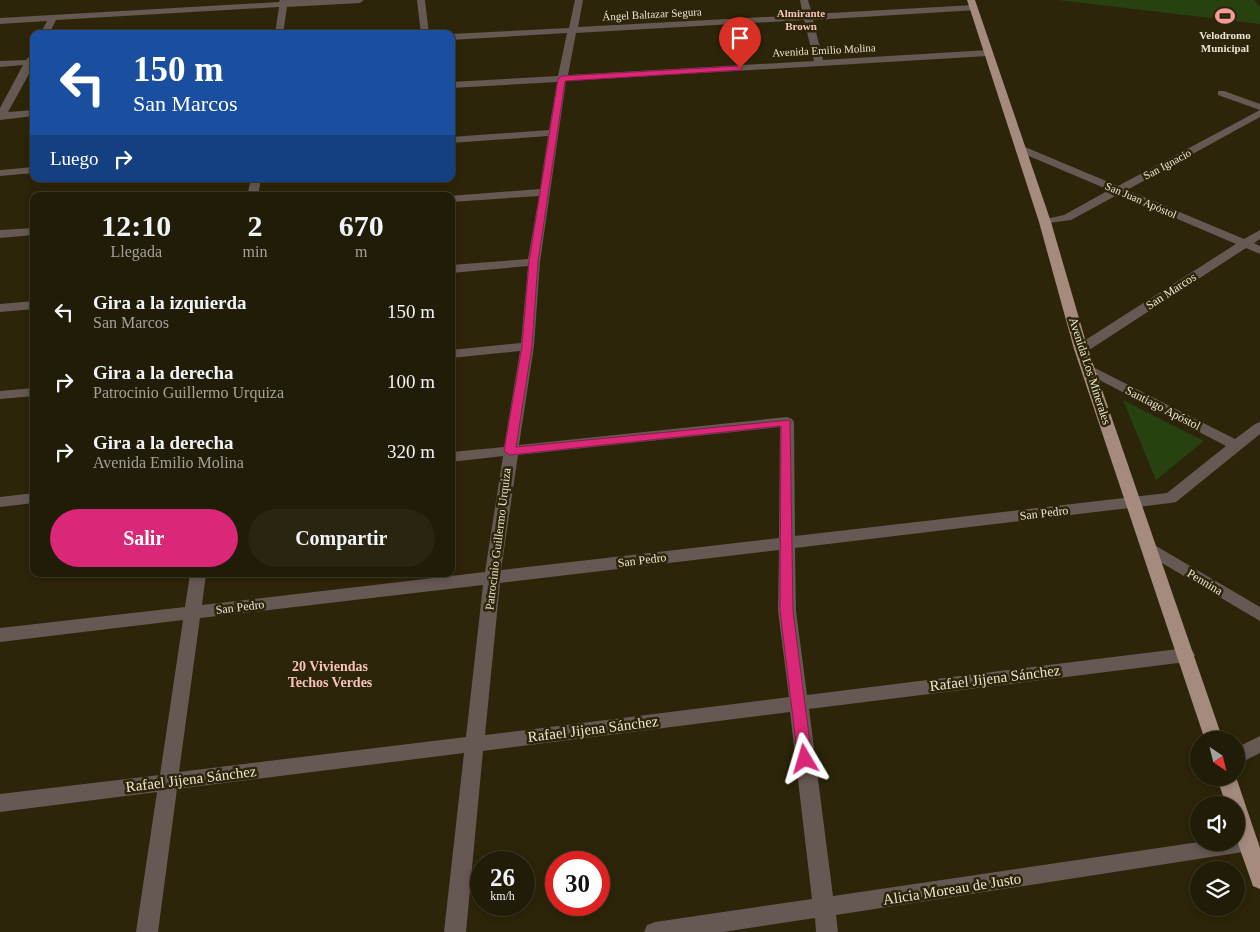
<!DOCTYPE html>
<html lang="es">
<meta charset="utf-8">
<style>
body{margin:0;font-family:Georgia,serif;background:#292511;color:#f1f3f6;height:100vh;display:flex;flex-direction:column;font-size:19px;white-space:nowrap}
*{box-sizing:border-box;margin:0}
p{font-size:16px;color:#a2a19b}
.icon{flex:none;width:28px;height:28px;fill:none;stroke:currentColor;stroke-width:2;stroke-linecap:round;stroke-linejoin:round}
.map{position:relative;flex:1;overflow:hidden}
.details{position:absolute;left:30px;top:192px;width:425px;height:385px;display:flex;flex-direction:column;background:#211c07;border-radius:10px;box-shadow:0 2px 8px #0003,0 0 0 1px #3e3a28}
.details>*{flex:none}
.guide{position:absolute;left:30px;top:30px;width:425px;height:152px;border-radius:10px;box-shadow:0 2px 8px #0003,0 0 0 1px #3e3a28;background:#1a4fa0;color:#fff;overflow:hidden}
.needle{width:32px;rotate:145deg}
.buttons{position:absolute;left:1190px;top:731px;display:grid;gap:10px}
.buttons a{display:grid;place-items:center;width:55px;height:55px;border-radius:50%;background:#211c07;box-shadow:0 2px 8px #0003,0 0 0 1px #3e3a28;font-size:25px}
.speed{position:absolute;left:470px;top:851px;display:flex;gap:10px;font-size:25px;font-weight:700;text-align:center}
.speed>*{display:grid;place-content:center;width:65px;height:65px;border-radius:50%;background:#211c07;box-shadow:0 2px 8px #0003,0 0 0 1px #3e3a28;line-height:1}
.speed small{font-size:12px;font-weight:400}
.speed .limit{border:8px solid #d22;background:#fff;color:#111}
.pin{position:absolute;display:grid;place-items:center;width:42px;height:42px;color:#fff;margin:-51px -21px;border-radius:50% 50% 50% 0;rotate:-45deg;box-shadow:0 0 5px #0007}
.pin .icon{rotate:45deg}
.me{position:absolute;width:55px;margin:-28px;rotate:353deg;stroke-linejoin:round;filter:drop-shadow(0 0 4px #0008)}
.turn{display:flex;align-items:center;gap:18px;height:105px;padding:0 20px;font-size:22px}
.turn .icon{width:65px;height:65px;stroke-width:2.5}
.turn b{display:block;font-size:35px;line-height:42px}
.then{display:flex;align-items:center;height:48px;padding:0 20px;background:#0003;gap:10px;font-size:19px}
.eta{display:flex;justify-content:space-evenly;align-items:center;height:85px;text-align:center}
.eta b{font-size:30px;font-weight:700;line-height:35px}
.button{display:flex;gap:10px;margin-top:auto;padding:10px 20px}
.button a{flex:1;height:58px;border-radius:30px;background:#db2777;color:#fff;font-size:20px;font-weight:700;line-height:58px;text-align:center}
.button a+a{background:#292511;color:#f1f3f6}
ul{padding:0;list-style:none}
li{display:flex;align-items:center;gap:15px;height:70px;padding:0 20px}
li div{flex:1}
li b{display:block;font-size:19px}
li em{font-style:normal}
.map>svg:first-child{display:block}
.green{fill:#284111}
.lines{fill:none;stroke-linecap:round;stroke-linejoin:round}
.minor{fill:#665852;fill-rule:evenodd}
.major{fill:#a58a7e;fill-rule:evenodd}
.route{fill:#db2777;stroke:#8e194d}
.labels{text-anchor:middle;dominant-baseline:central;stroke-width:5;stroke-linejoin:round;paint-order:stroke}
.far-neighbourhood-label{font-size:11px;font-weight:bold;fill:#f6c2be;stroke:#2c2509}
.far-street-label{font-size:11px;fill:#eae5d5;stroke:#2c2509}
.far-poi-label{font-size:11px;font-weight:bold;fill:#eae5d5;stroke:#2c2509}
.street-label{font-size:12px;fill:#eae5d5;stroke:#2c2509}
.neighbourhood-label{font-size:14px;font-weight:bold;fill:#f6c2be;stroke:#2c2509}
.near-street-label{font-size:15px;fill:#eae5d5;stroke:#2c2509}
</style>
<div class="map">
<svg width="1260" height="932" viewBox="0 0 1260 932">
<rect width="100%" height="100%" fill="#2c2509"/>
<!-- green -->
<g class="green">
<polygon points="1058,0 1254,0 1260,7 1260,24"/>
<polygon points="1123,400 1204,441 1156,480"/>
</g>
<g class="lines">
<!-- minor -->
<g class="minor">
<polygon points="280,0 364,0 360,3 287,7 283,34 275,34 279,7 56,20 49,34 40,34 47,21 0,24 0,18 279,2"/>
<polygon points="417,0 425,0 429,34 421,34"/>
<path d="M575,0h8l-5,27 225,-12 -3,-15h8l4,14 162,-9 4,3 -1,2 -164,10 10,40 165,-10 5,3 -5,3 -422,25 -26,181 -6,84 -15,99 268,-28 5,2 2,3 1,114 372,-43 59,-47 -142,-74 -2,-3 7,-4 146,74 20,-15 5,-2v12l-84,68 -5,1 -376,45 1,63 11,84 379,-47 6,2 3,5 -3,5 -6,2 -377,47 24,187 366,-54h37v-5l13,-2 7,3 3,6 -3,6 -420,65 2,17h-22l-1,-14 -92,14h-79l3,-7 8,-3 157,-23 -22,-187 -307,39 -17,181h-22l20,-179 -287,36 -19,143h-22l21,-140 -157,20v-18l160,-19 23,-155 -183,22v-14l185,-21 5,-33h16l-4,31 283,-33 18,-116 -52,6v-10l53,-5 16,-96 -69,7v-8l70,-7 7,-77 -77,7v-8l77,-6 11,-63 -88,6v-6h-2l91,-7 8,-53 -97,7v-6l98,-7 8,-48 -106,6v-6l107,-6 9,-43 -116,7v-6l118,-6zM804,20l10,41 -246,14 8,-42zM780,427l-1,111 -278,32 17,-115zM779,550l-1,61 11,86 -304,38 15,-152zM483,585l-17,152 -287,35 21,-154z"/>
<polygon points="34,51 34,65 8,112 34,110 34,116 0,120 0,108 23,65 0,67 0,61 26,60"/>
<polygon points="1218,91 1224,91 1260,104 1260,110 1218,95"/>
<polygon points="1260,110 1260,117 1127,190 1244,239 1260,230 1260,239 1254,243 1260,246 1260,254 1246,248 1086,352 1076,352 1074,349 1076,346 1236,244 1119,194 1071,220 1041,224 1041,220 1064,215 1109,190 1017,151 1017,147 1025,147 1118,186"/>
<polygon points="34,167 34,173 0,176 0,170"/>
<polygon points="251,179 261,179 258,196 247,196"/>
<polygon points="34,228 34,235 0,238 0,230"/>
<polygon points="34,301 34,309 0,312 0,304"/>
<polygon points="34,388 34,396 0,399 0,391"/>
<polygon points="34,493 34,503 0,507 0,497"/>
<polygon points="1151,543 1260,607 1260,621 1145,553 1143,549 1145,545"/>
<polygon points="1260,736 1260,753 1236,765 1236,748"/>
</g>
<!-- major -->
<g class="major">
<polygon points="967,0 975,0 1051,222 1088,349 1223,740 1205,740 1074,349 1039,222"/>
<polygon points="1236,777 1260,848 1260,889 1253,886 1236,838 1236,805 1226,805 1217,778"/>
</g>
</g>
<!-- route -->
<polygon class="route" points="740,66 742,70 565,81 538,262 532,346 516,447 790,420 793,611 812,759 810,763 805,765 800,763 798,759 780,611 781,426 510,455 504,451 522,346 529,262 558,79 562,76"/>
<!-- icons -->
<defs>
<symbol id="stadium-bare" viewBox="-9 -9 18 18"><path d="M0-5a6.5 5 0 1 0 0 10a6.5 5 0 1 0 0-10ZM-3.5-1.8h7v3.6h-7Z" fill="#f59c96" stroke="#2c2509" stroke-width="2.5" paint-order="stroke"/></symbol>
</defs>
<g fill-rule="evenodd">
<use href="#stadium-bare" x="1211" y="2" width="28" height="28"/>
</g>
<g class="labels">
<!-- far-neighbourhood labels -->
<g class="far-neighbourhood-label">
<text x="801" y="13">Almirante<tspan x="801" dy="13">Brown</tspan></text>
</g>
<!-- far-street labels -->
<g class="far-street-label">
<text transform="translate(652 14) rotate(-3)">Ángel Baltazar Segura</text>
<text transform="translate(824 50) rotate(-3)">Avenida Emilio Molina</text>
<text transform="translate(1167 164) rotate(-28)">San Ignacio</text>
<text transform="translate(1141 200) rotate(23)">San Juan Apóstol</text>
</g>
<!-- far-poi labels -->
<g class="far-poi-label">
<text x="1225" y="35">Velodromo<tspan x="1225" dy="13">Municipal</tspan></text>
</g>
<!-- street labels -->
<g class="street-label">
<text transform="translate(1171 291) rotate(-33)">San Marcos</text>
<text transform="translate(1090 371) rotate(72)">Avenida Los Minerales</text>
<text transform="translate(1163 408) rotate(27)">Santiago Apóstol</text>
<text transform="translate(1044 513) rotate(-7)">San Pedro</text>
<text transform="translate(498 539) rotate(-83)">Patrocinio Guillermo Urquiza</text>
<text transform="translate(642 560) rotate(-7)">San Pedro</text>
<text transform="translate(1205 582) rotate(31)">Pennina</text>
<text transform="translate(240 607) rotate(-7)">San Pedro</text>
</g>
<!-- neighbourhood labels -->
<g class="neighbourhood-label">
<text x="330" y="666">20 Viviendas<tspan x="330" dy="16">Techos Verdes</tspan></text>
</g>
<!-- near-street labels -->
<g class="near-street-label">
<text transform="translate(995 678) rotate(-7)">Rafael Jijena Sánchez</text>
<text transform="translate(593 729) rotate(-7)">Rafael Jijena Sánchez</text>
<text transform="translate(191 779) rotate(-7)">Rafael Jijena Sánchez</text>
<text transform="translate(952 889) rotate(-9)">Alicia Moreau de Justo</text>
</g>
</g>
</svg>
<div class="buttons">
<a><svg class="needle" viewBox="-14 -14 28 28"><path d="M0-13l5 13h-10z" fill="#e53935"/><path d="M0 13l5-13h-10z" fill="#a2a19b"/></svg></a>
<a><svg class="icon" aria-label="sound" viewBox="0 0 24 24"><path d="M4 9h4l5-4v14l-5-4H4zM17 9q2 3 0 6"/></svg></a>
<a><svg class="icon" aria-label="layers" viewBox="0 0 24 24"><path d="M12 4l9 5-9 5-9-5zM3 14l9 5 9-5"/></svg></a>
</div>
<div class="speed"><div>26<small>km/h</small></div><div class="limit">30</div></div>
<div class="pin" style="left:740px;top:68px;background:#d93025"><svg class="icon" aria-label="arrive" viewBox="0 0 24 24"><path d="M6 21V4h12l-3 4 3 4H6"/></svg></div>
<svg class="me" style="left:805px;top:759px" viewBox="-20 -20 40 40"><path d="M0-17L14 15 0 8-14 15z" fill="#db2777" stroke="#fff" stroke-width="4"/></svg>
<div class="guide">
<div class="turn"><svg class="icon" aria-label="left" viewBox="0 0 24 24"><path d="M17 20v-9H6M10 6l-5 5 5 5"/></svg><div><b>150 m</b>San Marcos</div></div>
<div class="then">Luego<svg class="icon" aria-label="right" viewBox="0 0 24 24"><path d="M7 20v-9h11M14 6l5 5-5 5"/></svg></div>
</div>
<section class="details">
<div class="eta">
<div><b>12:10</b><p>Llegada</p></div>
<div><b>2</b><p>min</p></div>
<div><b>670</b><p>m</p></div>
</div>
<ul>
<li><svg class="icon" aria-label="left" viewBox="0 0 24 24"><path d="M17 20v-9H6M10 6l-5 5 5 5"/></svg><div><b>Gira a la izquierda</b><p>San Marcos</p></div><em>150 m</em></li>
<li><svg class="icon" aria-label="right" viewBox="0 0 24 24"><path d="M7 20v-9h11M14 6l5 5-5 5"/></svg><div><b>Gira a la derecha</b><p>Patrocinio Guillermo Urquiza</p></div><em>100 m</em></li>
<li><svg class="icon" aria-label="right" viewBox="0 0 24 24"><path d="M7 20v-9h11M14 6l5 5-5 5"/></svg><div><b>Gira a la derecha</b><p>Avenida Emilio Molina</p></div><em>320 m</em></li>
</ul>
<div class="button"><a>Salir</a><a>Compartir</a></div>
</section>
</div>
